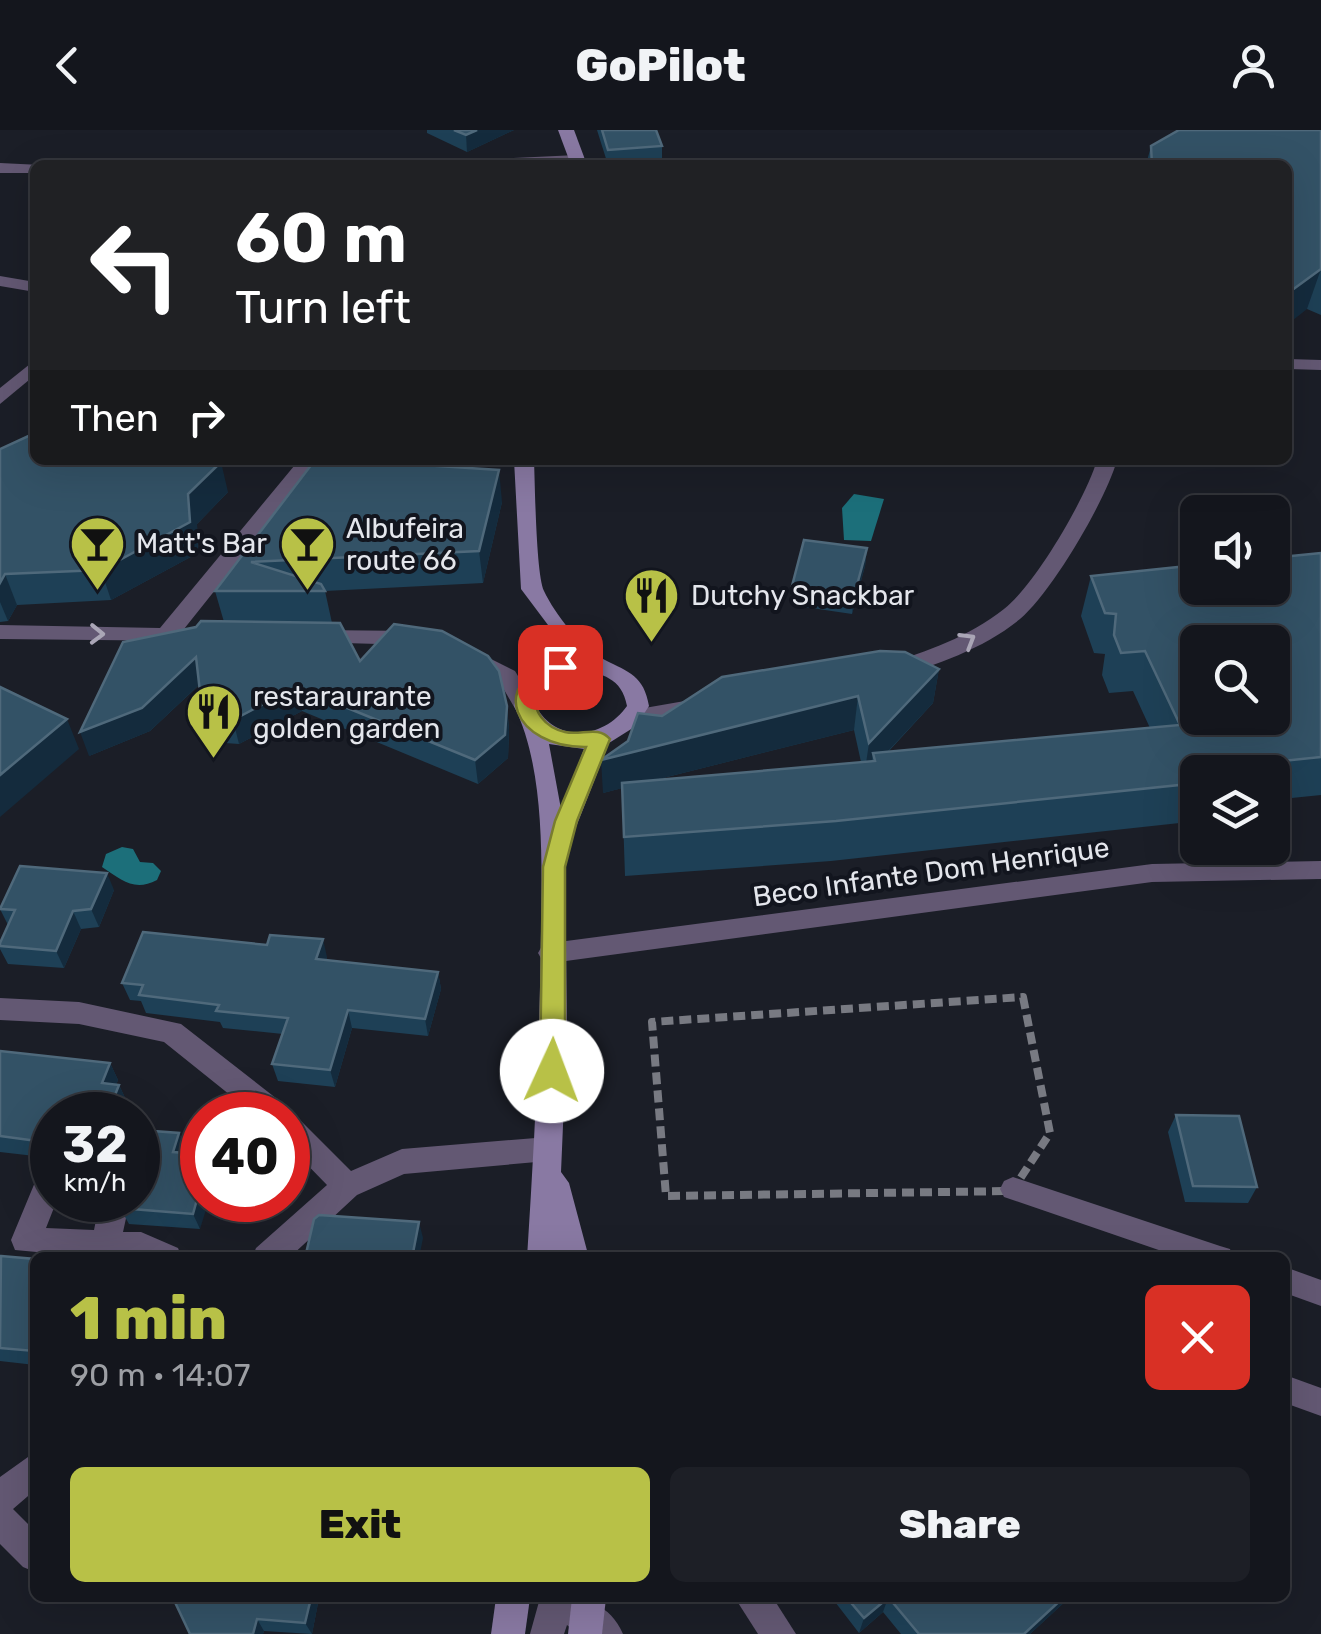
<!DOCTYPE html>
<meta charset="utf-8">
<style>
body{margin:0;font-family:Rubik,sans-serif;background:#1d1f26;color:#f1f3f6;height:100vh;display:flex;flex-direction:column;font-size:38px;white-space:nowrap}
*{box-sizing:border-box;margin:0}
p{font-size:32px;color:#9d9fa4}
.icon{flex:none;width:55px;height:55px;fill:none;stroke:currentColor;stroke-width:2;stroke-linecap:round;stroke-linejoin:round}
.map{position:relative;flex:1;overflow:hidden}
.details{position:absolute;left:30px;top:1122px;width:1260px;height:350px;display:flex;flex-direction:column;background:#14161d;border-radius:15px;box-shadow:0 10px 40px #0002,0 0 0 2px #33353b}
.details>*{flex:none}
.banner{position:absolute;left:30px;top:30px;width:1262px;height:305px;border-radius:15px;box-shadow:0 10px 40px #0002,0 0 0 2px #33353b;background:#202124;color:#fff;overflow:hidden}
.controls{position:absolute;left:1180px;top:365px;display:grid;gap:20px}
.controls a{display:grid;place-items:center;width:110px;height:110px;border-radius:15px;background:#14161d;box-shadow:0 10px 40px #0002,0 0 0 2px #33353b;font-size:50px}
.speed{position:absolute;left:30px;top:962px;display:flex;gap:20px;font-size:50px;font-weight:700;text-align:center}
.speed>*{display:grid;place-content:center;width:130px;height:130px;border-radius:50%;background:#14161d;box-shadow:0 10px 40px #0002,0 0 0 2px #33353b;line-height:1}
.speed small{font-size:25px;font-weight:400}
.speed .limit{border:15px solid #d22;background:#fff;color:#111}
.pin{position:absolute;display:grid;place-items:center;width:85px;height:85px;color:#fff;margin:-42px;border-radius:20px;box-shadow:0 5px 15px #0006}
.me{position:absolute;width:110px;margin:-55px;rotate:2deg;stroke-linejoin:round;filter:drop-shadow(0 0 8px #0008)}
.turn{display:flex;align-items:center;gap:35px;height:210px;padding:0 40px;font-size:45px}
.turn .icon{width:130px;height:130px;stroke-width:2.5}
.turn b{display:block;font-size:70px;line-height:85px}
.then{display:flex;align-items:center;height:95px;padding:0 40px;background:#0003;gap:20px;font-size:38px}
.round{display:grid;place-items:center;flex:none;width:105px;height:105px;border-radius:15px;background:#1d1f26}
.summary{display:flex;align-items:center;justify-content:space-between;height:170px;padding:0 40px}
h1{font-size:60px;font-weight:800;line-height:75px;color:#b8c147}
.button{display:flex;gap:20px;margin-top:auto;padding:20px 40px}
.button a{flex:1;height:115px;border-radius:15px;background:#b8c147;color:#111;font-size:40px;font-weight:800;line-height:115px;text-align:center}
.button a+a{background:#1d1f26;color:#f1f3f6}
header{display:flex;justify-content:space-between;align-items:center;height:130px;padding:0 40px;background:#14161d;font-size:45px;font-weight:800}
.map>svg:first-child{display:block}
.water{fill:#1c6f7a}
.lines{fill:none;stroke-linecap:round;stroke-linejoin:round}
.path{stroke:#787a82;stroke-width:8;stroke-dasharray:12 6;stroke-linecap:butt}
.lane{fill:#635873;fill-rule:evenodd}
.street{fill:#635873;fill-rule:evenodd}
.secondary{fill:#8979a3;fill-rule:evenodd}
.wall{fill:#1e4056;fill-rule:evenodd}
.shaded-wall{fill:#142b3d}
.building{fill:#335266;stroke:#4f697b;stroke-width:2.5;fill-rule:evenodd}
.oneway{stroke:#aaa6b6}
.route{fill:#b8c147;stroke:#787d2e;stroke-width:2.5}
.labels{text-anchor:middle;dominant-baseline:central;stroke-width:8;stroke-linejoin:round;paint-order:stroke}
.poi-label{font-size:28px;fill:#e4e6ec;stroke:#12151e;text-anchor:start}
.street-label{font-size:28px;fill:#e4e6ec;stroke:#12151e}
</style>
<header><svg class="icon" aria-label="back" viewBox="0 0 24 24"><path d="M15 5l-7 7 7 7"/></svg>GoPilot<svg class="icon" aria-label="person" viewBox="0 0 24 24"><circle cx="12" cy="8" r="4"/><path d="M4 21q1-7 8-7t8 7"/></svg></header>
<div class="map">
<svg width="1321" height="1504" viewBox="0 0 1321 1504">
<rect width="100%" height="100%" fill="#1b1e27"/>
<!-- water -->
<g class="water">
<polygon points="854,364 884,369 871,411 844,410 842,378"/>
<path d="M122,717l11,2 7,13 13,1 8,8 -4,9c-23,12 -35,0 -55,-13l4,-13z"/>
</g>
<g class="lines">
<!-- path -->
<polygon class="path" points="1023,867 1050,1003 1012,1061 666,1066 652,892"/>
<!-- lane -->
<g class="lane">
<polygon points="1013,1047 1220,1116 1230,1119 1233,1128 1182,1128 1004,1067 1000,1059 1004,1051"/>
<polygon points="1285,1137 1321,1150 1321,1176 1285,1163"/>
<polygon points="1285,1245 1321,1258 1321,1286 1285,1273"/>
</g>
<!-- street -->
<g class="street">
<polygon points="577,25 585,30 582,33 461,35 469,30"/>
<polygon points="0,33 41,35 35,35 35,43 0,43"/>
<polygon points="0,146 35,152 35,162 0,156"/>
<polygon points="1288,229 1321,230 1321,240 1288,239"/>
<polygon points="35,230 35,245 0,274 0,258"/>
<polygon points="299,330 319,330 184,499 193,501 196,506 193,511 0,509 0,495 160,498"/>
<path d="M1097,330h20c-11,40 -65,132 -97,159 -35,29 -84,46 -127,59l-8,-3 -3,-5 3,-5c42,-14 84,-28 119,-56 31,-24 82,-111 93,-149z"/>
<polygon points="315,500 415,501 426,508 415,515 307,512 304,507 307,502"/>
<polygon points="471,519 515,541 536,576 533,582 517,582 499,551 463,531 460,526 463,521"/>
<polygon points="702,568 713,576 710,582 633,596 622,588 633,580"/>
<polygon points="1321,731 1321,749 1152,752 551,833 542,830 538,823 542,816 551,813 1152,734"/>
<polygon points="0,868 79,872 181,894 286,976 290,985 298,988 351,1041 402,1019 548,1007 558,1010 562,1019 558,1028 548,1031 404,1044 357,1065 289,1128 252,1128 256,1118 327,1055 288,1015 288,985 255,985 164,912 79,894 0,890"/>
<polygon points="52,1032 52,1070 57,1070 46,1098 94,1100 100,1070 130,1070 123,1102 141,1102 178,1118 182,1128 101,1128 15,1120 11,1110 38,1045 42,1036"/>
<polygon points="35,1322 35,1360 13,1379 35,1401 35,1442 23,1437 0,1414 0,1347"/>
<path d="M540,1468c34,-2 68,0 83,36h-45l-11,-9 -3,9h-34z"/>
<polygon points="735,1468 773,1468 796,1504 758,1504"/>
</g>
<!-- secondary -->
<g class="secondary">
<polygon points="558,0 574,0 587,35 571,35"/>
<path d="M514,330h20c1,25 2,114 10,131 11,23 37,57 61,69 24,12 39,16 44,46l-13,20 -27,17 -44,112 2,177 -6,140 8,11 20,75h-30l-2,-7v7h-30c7,-110 13,-218 14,-327 1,-69 4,-163 -27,-225 8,-31 28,-42 58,-49l-51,-68zM577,540c25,3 45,8 50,36 -23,33 -71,38 -91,0l9,-20zM549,614l35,5 -23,60z"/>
<polygon points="496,1468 530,1468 525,1504 491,1504"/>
<polygon points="572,1468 606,1468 602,1504 568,1504"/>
</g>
</g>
<!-- wall -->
<g class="wall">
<polygon points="427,0 514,0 467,22 427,3"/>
<polygon points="597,0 656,0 662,16 662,33 608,35"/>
<polygon points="1321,0 1321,185 1307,179 1288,35 1146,35 1151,16"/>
<polygon points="0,319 228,362 197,394 198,423 111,470 17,475 8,491 0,492"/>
<polygon points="315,330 445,336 502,372 483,453 325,461 332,493 360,531 507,576 509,600 508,628 478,654 302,581 239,614 211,612 203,588 199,555 150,601 89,626 224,492 215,461"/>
<polygon points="867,418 865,436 852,484 791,475 792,456"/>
<path d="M1321,423v242l-49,5v-28h-74v49l-367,40 -206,15 -3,-88 -19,5 59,-77 277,-47 -6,34 -45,49 262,-24 -17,-37 -24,2 -7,-18 3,-21 -11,-1 -13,-37 10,-40zM854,600l7,32 -206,18z"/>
<polygon points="114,760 99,797 81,799 64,838 8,834 0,819 0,813 8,795 0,779"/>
<polygon points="327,827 326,830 438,842 441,859 428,906 352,898 335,957 278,951 272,934 283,904 223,898 220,892 146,883 141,871 130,870 122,853"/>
<polygon points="0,921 110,933 118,950 116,955 119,955 127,972 52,985 52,1028 0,1022"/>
<polygon points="1176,985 1257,1057 1248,1073 1185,1072 1168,1002"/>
<polygon points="179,1003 186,1019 185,1023 200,1099 129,1094 120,1078"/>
<polygon points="0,1129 35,1129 35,1235 0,1231"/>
<polygon points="319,1468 312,1504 264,1501 263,1504 190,1504"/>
<polygon points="832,1468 1069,1468 1030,1504 901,1504 883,1482 859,1503"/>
</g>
<!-- shaded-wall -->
<g class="shaded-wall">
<polygon points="477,0 514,0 467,22 466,5"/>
<polygon points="1321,139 1307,179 1288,194 1288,163"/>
<polygon points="424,330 449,330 426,367 421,335"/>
<polygon points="221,332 228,362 197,394 198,423 111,470 101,440 188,364"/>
<polygon points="499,340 502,372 483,453 479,421"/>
<polygon points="867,418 865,436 852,484 854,466"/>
<polygon points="5,444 17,475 8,491 0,472 0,453"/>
<polygon points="196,527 203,551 150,601 89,626 80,602"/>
<polygon points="939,539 933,573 874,636 873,623 871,640 864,647 869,613"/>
<polygon points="296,557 302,581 239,614 233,590"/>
<polygon points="858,566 854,600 603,663 601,630"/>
<polygon points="507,576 509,600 508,628 478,654 475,630"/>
<polygon points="67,589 79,619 0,687 0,645"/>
<polygon points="107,743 114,760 99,797 91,779"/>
<polygon points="73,781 81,799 64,838 56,821"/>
<polygon points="323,809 327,827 321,846 316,829"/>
<polygon points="438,842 441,859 428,906 425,889"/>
<polygon points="348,880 352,898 335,957 330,940"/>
<polygon points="110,933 118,950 110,970 102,953"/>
<polygon points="119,955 127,972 122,985 107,985"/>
<polygon points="179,1003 186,1019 180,1038 173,1022"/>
<polygon points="202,1051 202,1070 209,1070 200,1099 193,1084"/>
<polygon points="419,1092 423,1108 419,1128 412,1128"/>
<polygon points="311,1468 319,1468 312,1504 305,1493"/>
<polygon points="888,1468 883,1482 859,1503 864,1488"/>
<polygon points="1063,1468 1069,1468 1030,1504 1024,1504"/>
<polygon points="257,1489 264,1501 263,1504 253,1504"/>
</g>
<!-- building -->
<g class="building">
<polygon points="454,0 477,0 466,5"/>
<polygon points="602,0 656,0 662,16 608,20"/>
<polygon points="1179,0 1321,0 1321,139 1288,163 1288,35 1152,35 1151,16"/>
<polygon points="35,303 35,330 214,330 221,332 188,364 190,392 101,440 5,444 0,453 0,319"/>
<polygon points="315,330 424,330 421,335 499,340 479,421 251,432 321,454 325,461 215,461"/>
<polygon points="804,410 867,418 854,466 792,456"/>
<path d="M1321,423v204l-69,7 4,8h-58v11l-362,38 -212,16 -2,-54 253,-22 -2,-8 307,-28 -35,-74 -24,2 -7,-18 2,-21 -11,-1 -14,-37 107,-11v23h74v-30zM1198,512h74v76h-74z"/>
<polygon points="201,491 340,493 360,531 394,494 442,501 488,526 499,541 507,576 505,605 475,630 296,557 233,590 203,588 196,527 142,578 80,602 123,512 196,497"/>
<polygon points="880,521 905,522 939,539 869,613 858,566 601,630 628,611 638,583 662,586 722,547"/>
<polygon points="0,557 67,589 0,645"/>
<polygon points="20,736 107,743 91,779 73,781 56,821 0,816 0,813 15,780 0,779"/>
<polygon points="143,802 267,815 270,805 323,809 316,829 438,842 425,889 348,880 330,940 272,934 288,888 216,881 219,875 139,865 143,855 122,853"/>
<polygon points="0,921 110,933 102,953 119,955 107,985 52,985 52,1013 0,1006"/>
<polygon points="1176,985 1239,986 1257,1057 1193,1056"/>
<polygon points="140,1000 179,1003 173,1022 202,1024 202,1051 193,1084 120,1078 121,1070 138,1070 138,1007"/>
<polygon points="319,1085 419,1092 412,1128 305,1128 314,1089"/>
<polygon points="1,1126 35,1129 34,1221 0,1218"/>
<polygon points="173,1468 311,1468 305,1493 257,1489 253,1504 190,1504"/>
<polygon points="847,1468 888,1468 864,1488"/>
<polygon points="889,1468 1063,1468 1024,1504 919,1504"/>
</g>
<!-- one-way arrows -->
<defs><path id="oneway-chevron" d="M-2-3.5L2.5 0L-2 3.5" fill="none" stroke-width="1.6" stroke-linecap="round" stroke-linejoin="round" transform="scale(2.5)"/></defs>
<g class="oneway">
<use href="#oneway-chevron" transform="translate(97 504) rotate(1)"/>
<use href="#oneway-chevron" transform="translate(968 510) rotate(-31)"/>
</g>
<!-- route -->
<path class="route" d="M560,530l10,7c-9,10 -22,13 -30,25 -12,18 7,36 25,40 16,4 33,-7 45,7l-33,82 -12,46v204l-4,7 -9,4 -9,-4 -3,-7 3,-204 12,-46 31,-74c-71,1 -102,-65 -26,-87z"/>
<!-- icons -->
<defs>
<symbol id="bar-pin" viewBox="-11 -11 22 30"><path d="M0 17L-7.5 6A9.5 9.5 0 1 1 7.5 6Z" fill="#b8c147" stroke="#12151e"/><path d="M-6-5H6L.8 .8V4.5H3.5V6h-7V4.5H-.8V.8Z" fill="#111"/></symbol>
<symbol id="restaurant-pin" viewBox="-11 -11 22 30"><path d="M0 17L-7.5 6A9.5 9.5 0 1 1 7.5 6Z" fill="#b8c147" stroke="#12151e"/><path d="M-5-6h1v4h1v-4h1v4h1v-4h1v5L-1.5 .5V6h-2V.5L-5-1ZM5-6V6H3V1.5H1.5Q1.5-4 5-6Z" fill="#111"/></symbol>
</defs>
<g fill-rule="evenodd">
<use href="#bar-pin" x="66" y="382" width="63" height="86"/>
<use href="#bar-pin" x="276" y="382" width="63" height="86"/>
<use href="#restaurant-pin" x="620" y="434" width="63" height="86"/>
<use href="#restaurant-pin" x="182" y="550" width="63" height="86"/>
</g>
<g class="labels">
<!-- poi labels -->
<g class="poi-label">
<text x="346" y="398">Albufeira<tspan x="346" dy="32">route 66</tspan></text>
<text x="136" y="413">Matt's Bar</text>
<text x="691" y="465">Dutchy Snackbar</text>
<text x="253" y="566">restaraurante<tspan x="253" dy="32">golden garden</tspan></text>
</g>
<!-- street labels -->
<g class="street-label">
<text transform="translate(931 742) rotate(-8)">Beco Infante Dom Henrique</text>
</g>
</g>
</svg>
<div class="controls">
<a><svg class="icon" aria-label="sound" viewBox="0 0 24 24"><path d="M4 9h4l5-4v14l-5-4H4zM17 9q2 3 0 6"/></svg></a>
<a><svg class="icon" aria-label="search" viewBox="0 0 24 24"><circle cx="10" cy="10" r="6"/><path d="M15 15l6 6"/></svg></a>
<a><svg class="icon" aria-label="layers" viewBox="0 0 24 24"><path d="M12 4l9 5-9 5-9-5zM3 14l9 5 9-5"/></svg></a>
</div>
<div class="speed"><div>32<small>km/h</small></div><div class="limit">40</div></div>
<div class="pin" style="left:560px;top:537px;background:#d93025"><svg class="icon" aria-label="arrive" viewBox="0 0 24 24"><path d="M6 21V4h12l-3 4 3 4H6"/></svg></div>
<svg class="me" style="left:552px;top:941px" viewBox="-20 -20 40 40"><circle r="19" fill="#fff"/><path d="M0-13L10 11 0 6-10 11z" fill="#b8c147"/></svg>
<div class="banner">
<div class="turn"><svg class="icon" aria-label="left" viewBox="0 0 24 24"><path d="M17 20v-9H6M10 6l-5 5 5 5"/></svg><div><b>60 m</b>Turn left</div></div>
<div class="then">Then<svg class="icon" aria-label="right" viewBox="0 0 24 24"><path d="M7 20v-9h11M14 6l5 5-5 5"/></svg></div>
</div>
<section class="details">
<div class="summary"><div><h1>1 min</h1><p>90 m · 14:07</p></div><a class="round" style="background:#d93025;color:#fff"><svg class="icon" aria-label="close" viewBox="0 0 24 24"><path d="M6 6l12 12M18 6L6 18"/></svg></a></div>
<div class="button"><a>Exit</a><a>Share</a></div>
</section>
</div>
